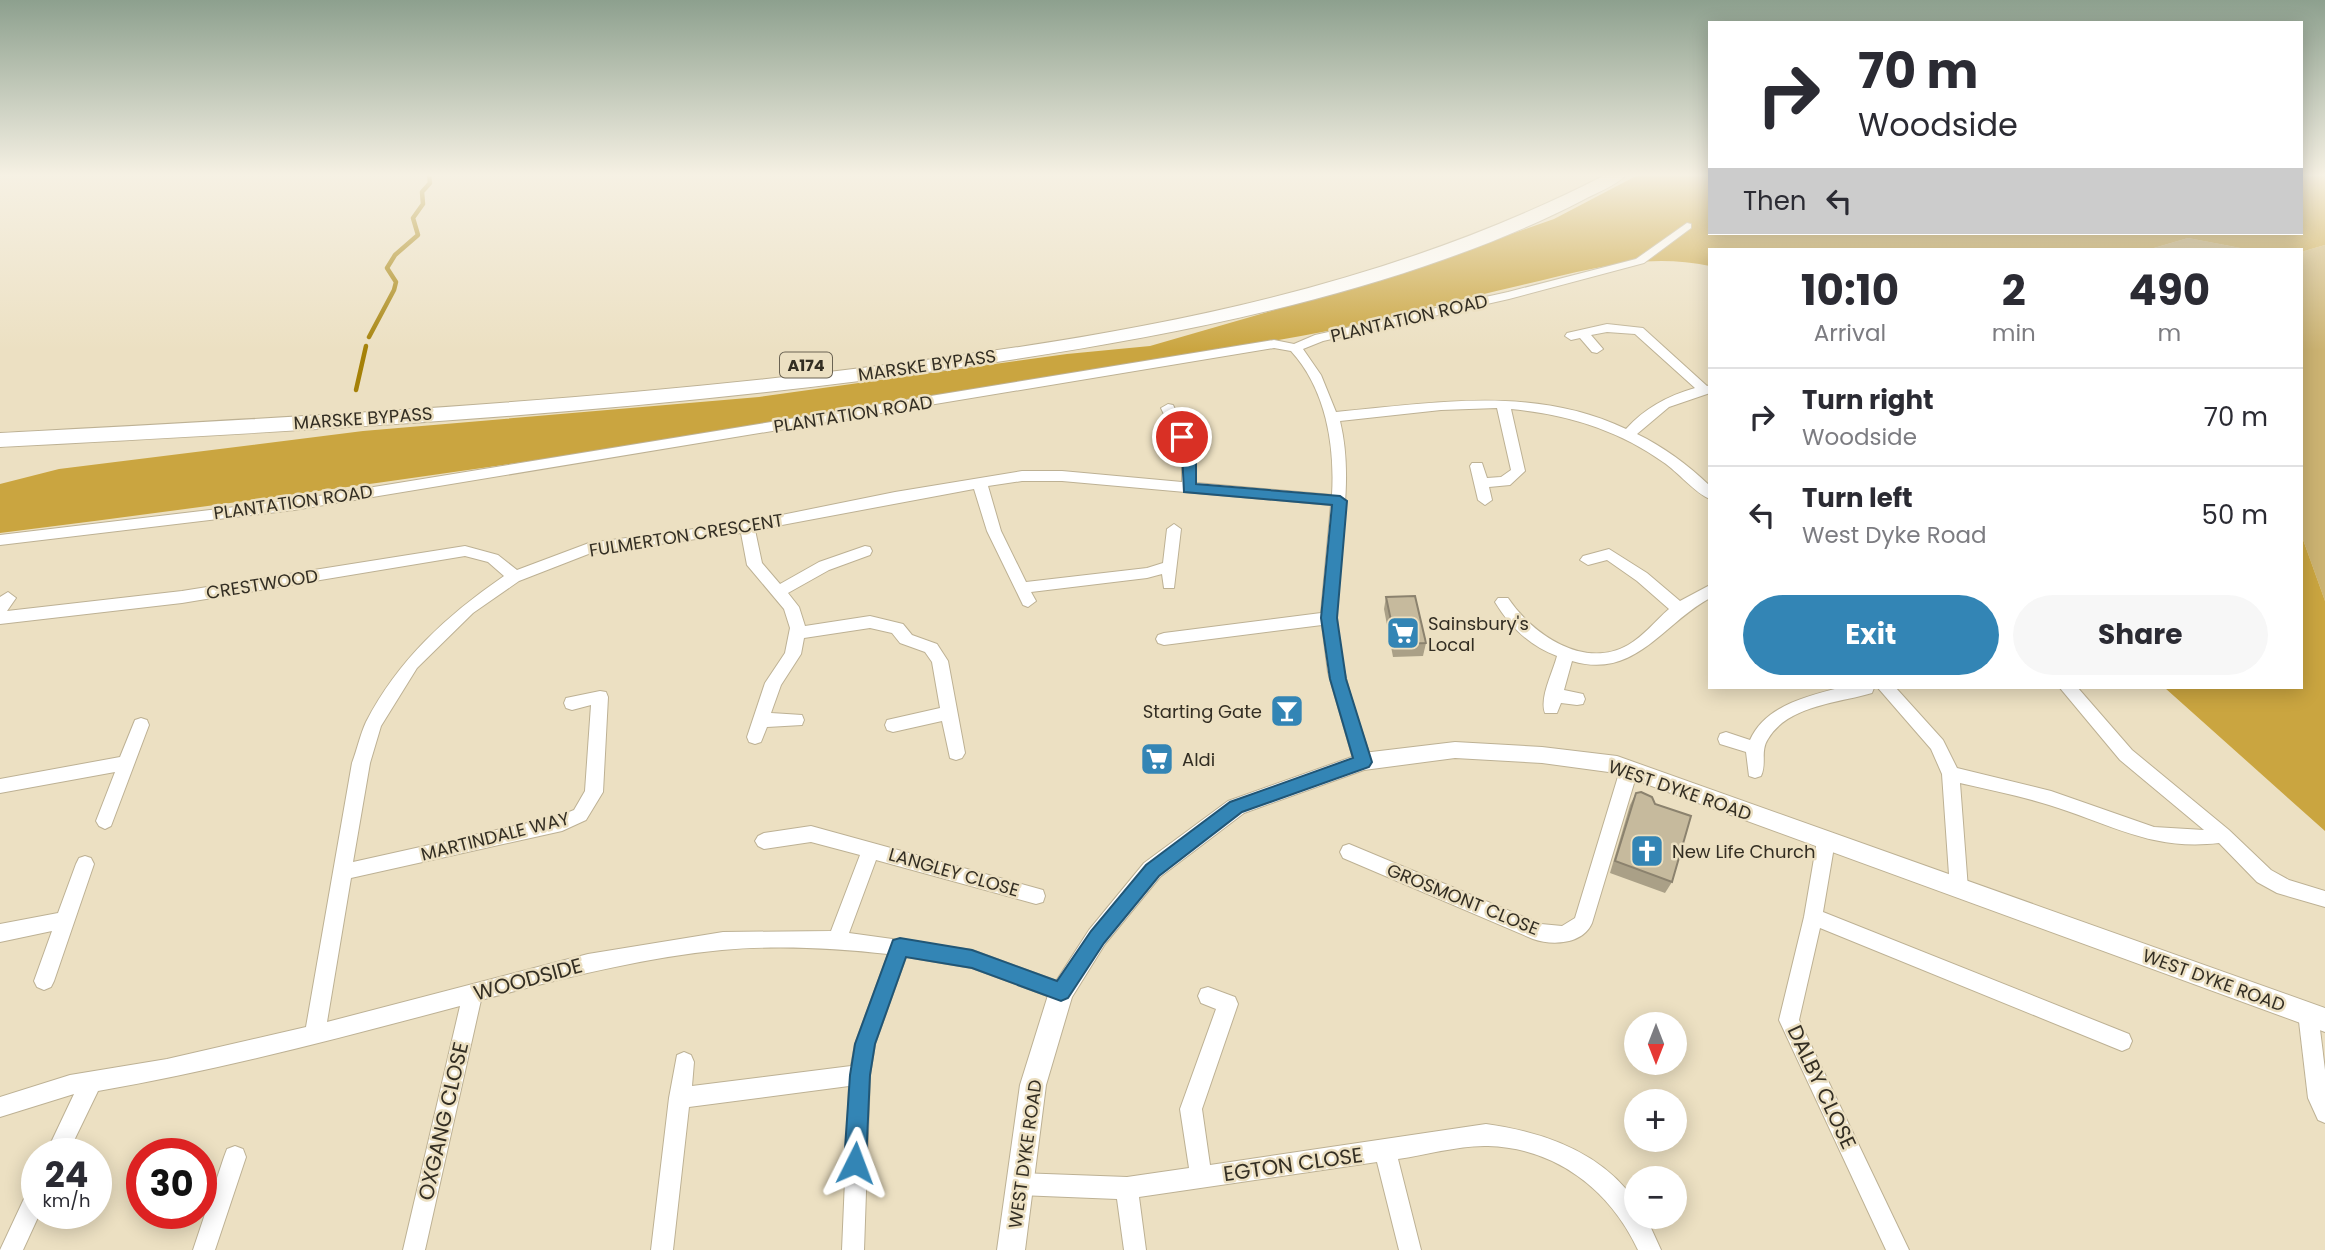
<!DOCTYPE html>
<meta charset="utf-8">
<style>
body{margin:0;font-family:Poppins,sans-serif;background:#f7f7f7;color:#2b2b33;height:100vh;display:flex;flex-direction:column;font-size:26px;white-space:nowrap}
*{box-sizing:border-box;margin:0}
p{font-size:23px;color:#7c7c81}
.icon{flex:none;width:38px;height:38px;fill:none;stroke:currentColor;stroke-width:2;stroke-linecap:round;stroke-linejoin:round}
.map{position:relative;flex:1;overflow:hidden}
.sheet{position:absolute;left:1708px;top:248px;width:595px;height:441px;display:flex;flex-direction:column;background:#fff;border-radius:0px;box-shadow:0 4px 18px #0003}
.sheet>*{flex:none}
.guide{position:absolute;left:1708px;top:21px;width:595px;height:214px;border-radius:0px;box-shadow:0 4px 18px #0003;background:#fff;color:#2b2b33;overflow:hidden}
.needle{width:46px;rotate:180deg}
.buttons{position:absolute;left:1624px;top:1012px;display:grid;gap:14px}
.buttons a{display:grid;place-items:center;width:63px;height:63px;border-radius:50%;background:#fff;box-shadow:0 4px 18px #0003;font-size:35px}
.speed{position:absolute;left:21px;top:1138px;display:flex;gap:14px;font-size:35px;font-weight:700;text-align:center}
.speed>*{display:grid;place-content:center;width:91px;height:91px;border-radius:50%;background:#fff;box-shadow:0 4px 18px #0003;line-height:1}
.speed small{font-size:18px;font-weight:400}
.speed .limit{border:10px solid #d22;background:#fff;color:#111}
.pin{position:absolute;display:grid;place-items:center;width:60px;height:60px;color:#fff;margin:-30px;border:4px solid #fff;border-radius:50%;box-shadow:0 2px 7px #0007}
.me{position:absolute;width:77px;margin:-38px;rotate:3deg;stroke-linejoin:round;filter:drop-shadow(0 0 5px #0008)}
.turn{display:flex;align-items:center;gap:24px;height:147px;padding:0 35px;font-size:32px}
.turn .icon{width:91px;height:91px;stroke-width:2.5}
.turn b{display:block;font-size:49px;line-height:60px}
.then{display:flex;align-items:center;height:66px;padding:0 35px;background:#0003;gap:14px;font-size:26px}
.eta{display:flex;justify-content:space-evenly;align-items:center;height:119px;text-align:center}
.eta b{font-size:42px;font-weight:700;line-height:49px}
.cta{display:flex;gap:14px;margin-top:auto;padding:14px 35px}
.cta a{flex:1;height:80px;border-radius:42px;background:#3385b5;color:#fff;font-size:28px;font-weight:700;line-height:80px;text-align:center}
.cta a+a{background:#f7f7f7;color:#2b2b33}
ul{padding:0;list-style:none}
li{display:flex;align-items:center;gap:21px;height:98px;padding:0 35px;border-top:2px solid #e1e1e2}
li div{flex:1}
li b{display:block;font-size:26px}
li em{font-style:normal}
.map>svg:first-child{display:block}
.green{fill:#ccb372}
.forest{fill:#caa540}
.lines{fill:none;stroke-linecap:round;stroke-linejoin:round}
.stream{stroke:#a58108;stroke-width:4.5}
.minor-casing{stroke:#bdb194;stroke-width:2}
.tertiary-casing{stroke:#bdb194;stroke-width:2}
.primary-casing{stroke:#bdb194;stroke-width:2}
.minor{fill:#fff;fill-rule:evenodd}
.tertiary{fill:#fff;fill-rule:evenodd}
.primary{fill:#fff;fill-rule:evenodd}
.wall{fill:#aaa087}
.building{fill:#c6ba9d;stroke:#8b826e;stroke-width:2}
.route{fill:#3385b5;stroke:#215676;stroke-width:2}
.labels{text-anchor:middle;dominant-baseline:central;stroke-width:5;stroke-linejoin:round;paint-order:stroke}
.shield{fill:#ece0c2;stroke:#6a6353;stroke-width:2}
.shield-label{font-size:16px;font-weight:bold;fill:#332e23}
.street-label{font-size:18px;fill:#332e23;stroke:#ece0c2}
.poi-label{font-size:18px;fill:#332e23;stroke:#ece0c2;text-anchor:start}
.near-street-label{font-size:21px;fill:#332e23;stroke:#ece0c2}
</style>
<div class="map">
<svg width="2325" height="1250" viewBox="0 0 2325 1250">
<rect width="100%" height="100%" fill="#ece0c2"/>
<!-- green -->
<g class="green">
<polygon points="2188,238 2251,250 2147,250"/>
<polygon points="2325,245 2325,601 2301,534 2301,252"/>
</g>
<!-- forest -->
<g class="forest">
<path d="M1638,175h72v58h591v-58h24v70l-24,7 -50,-2 -63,-12 -41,12h-437v16c-65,-14 -125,4 -188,19 -74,17 -147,38 -221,51 -432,78 -866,142 -1301,197v-49l59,-15 304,-38 396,-34 308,-43 83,-8 239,-69 165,-58z"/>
<polygon points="2301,534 2325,601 2325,831 2165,688 2301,688"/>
</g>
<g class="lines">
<!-- stream -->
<g class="stream">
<polyline points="369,337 394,290 396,282 387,268 395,255 418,235 413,218 423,204 422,192 430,183 429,175"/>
<polyline points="356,390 366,346"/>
</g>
<defs>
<g id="minor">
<path d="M1687,223l4,1v4l-47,35 -135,36 -186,42 -20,8 18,26 15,37c98,-9 198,-27 290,17 19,-21 41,-33 69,-41l-60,-54 -28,-2 -16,3 12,14 -6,4 -5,-1 -12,-14 -9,2 -6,-4 2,-3 40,-9 36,4 64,58 3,-1v8l-41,14 -32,27c27,13 51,31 73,52v13c-14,-5 -33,-28 -47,-37 -44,-32 -98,-48 -152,-53l14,62 -15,14 -21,2 3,13 -7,5 -7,-5 -8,-34 2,-3h10l5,15 14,-1 10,-7 -14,-62 -56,2 -101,11c16,66 -5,129 -3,196 1,50 20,98 35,145l-3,5 -6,2 -6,-2 -3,-5 -26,-90 -6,-47 -158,20 -6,-2 -2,-4 2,-4 6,-2 157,-20 10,-108 -269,-24h-40l-34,5 13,45 25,51 121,-14 16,-5 4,-34 7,-5 7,5 -7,59h-10l-2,-14 -15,4 -116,14 5,9 -8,6 -5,-2 -36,-74 -13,-42 -219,41 7,33 18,21 39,-22 46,-16 5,1 2,4 -2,4 -41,15 -41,23 11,14 6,19 65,-10 33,8 9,11 25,9 11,17 17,92 -3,5 -6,2 -6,-2 -8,-37 -49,11 -6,-2 -2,-5 2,-5 53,-12 -8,-46 -7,-10 -25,-9 -8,-10 -22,-5 -66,10 -3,16 -20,31 -10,28 31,2 2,5 -2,5 -35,2 -6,15 -6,2 -6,-2 -2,-5 18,-54 20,-30 5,-25 -6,-19 -37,-44 -6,-32 -150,20 -72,28 -46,32 -56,55 -36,58 -11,37 -17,99 206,-46 15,-6 11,-19 6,-86 -19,5 -6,-2 -2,-5 2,-5 34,-7 6,1 2,5 -5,95 -17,28 -24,11 -211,47 -24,144 261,-68 135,-22 108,-1 29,-76 -49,-13 -47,7 -6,-3 -3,-5 3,-5 6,-3 47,-7 232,64 2,6 -2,6 -7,2 -160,-44 -27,73 123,17 96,35 3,7 -3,7 -7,2 -89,-33 -66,-11 -31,87 -5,31 -6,175h-22l7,-164 -160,21 -16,143h-22l18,-152 8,-43 7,-3 7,3 3,7 -2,24 159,-20 4,-22 33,-90c-53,-6 -113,-9 -166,-4 -82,8 -162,29 -241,50l-56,250h-22l57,-244c-120,32 -240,64 -362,85l-30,62h-22l28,-59 -74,23v-20l70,-22 97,-16 139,-32 46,-264c5,-13 8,-28 14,-41 32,-62 81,-107 138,-146l-16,-14 -23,-6 -283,47 -182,21v-27l8,-5 8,6 -9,13 175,-20 283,-45 33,9 19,15 72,-27 158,-21 148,-30 127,-21h40l120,11v-30l-21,-44 7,-4 5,1 6,12 16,-2 7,4 -2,3 -17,3 13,27v31l136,12c3,-49 -6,-106 -41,-144l-17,-3 -980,162 -294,35v-10l294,-35 980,-160 20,4 21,-9 193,-43 128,-33z"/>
<path d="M1609,549l38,24 33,28 30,-16v13c-48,26 -75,82 -138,63l-8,29 19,4 2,5 -2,5 -6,1 -16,-2 -4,10h-12c-6,-15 8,-41 12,-57 -27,-10 -47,-29 -62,-54l3,-4h10c24,36 76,72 120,47 16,-9 27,-24 41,-36l-32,-28 -30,-21 -19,5 -8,-5 3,-4z"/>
<path d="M1839,688h35l-2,5c-33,10 -84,12 -104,46 -8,12 -1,25 -7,37l-6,2 -6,-2 -3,-24 -26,-8 -2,-5 2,-5 6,-2 24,8c15,-34 57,-44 89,-52z"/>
<path d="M1878,688h18l47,52 14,28 94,23 103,36 50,3 -84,-70 -60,-72h18l54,62 97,80 42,40 18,10 36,11v16l-48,-14 -20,-11 -38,-39c-68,8 -108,-19 -170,-38 -29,-9 -59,-15 -89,-22l8,106 -2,6 -7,2 -7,-2 -2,-6 -8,-115 -11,-25z"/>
<polygon points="141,718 147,720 149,725 111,826 105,829 99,826 96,821 115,772 0,793 0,779 120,757 135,720"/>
<path d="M1629,763l6,2 3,5 -46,153c-9,21 -39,23 -59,16l-190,-81 -3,-6 3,-6 6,-2 192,80 21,2 13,-8 45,-148 3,-5z"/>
<polygon points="1826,833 1832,836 1835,841 1823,912 2129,1034 2132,1041 2129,1048 2122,1051 1820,928 1799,1020 1909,1250 1886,1250 1779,1020 1804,917 1817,841 1820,836"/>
<polygon points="85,856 91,858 94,864 54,981 51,987 44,990 37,987 34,981 52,931 0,942 0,924 58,913 76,864 79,858"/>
<path d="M1208,987l27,10 3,7 -36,105 8,56 276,-41c58,8 116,28 150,78v14l10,1 15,33h-23c-28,-60 -82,-102 -150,-104 -27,-1 -63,9 -90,13l23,91h-22l-22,-88 -238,35 7,53h-22l-7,-51 -98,-4 -8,-3 -3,-8 3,-8 8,-3 108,4 62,-9 -9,-59 36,-100 -15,-6 -3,-7 3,-7z"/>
<polygon points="2308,1004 2315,1006 2318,1013 2325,1070 2325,1123 2318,1120 2308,1098 2298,1013 2301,1006"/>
<polygon points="235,1146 243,1149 246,1157 215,1250 193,1250 224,1157 227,1149"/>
<polygon points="37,1185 37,1213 40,1213 23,1250 0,1250 29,1188"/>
</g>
<polygon id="tertiary" points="1455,742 1542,747 1617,756 2325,1008 2325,1032 1616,773 1542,763 1455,758 1364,770 1244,813 1160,877 1105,944 1072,997 1046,1085 1025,1250 997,1250 1020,1085 1049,992 1089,930 1144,863 1228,801 1363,753"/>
<path id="primary" d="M1605,175h21c-11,11 -28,17 -43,25 -44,23 -90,42 -138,59 -160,57 -329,86 -496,110 -315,45 -632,61 -949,78v-14c279,-15 559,-29 837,-62 263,-31 530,-73 768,-196z"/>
</defs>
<!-- minor casing -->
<use href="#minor" class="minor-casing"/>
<!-- tertiary casing -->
<use href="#tertiary" class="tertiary-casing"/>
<!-- primary casing -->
<use href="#primary" class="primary-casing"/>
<!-- minor -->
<use href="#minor" class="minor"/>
<!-- tertiary -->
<use href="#tertiary" class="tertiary"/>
<!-- primary -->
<use href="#primary" class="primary"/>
</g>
<!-- wall -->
<g class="wall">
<polygon points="1386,597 1426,643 1423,656 1393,657 1384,609"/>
<polygon points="1636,793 1672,882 1665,893 1610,873 1630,805"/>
</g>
<!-- building -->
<g class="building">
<polygon points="1415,596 1426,643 1396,644 1386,597"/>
<polygon points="1641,792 1652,797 1655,804 1691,816 1672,882 1615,861 1636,793"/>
</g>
<!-- sky -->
<linearGradient id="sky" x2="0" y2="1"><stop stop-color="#8da08e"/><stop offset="0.5" stop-color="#f6f1e4"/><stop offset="1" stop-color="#f6f1e4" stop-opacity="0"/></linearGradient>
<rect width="2325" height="350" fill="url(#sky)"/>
<!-- route -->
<polygon class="route" points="1182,433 1187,434 1196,452 1196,484 1340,496 1347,501 1337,618 1346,679 1372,762 1369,767 1242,812 1159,876 1104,943 1068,998 1061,1001 972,968 906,957 875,1044 870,1075 866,1163 863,1171 855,1174 847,1171 844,1163 850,1075 855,1044 893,940 900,938 972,950 1057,981 1091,931 1146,865 1230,802 1353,758 1330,679 1321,618 1332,505 1184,492 1182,452 1175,437"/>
<!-- icons -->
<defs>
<symbol id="supermarket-square" viewBox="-11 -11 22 22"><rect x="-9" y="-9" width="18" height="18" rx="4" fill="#3385b5" stroke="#ece0c2"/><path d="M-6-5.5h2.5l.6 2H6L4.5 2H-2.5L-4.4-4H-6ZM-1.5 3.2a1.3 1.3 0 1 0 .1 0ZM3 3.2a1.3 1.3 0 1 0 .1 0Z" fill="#fff"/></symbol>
<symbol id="bar-square" viewBox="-11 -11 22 22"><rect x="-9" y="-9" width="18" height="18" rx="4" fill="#3385b5" stroke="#ece0c2"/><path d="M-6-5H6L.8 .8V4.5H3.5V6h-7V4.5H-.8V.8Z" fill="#fff"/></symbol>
<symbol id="church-square" viewBox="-11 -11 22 22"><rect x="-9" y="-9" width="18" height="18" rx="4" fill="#3385b5" stroke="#ece0c2"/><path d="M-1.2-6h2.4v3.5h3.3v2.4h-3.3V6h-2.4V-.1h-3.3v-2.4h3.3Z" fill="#fff"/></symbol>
</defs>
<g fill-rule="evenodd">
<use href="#supermarket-square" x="1384" y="614" width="38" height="38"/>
<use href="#bar-square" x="1268" y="692" width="38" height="38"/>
<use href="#supermarket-square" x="1138" y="740" width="38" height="38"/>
<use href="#church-square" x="1628" y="832" width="38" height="38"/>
</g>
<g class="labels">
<!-- shield labels -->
<rect class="shield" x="780" y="352.5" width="52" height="25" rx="5"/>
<g class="shield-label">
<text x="806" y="365">A174</text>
</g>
<!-- street labels -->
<g class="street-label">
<text transform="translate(1409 318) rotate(-13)">PLANTATION ROAD</text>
<text transform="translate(927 365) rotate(-8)">MARSKE BYPASS</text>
<text transform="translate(853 414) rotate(-9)">PLANTATION ROAD</text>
<text transform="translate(363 418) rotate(-4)">MARSKE BYPASS</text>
<text transform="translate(293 502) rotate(-8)">PLANTATION ROAD</text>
<text transform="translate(686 535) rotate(-9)">FULMERTON CRESCENT</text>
<text transform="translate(262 584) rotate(-9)">CRESTWOOD</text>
<text transform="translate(1680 790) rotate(19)">WEST DYKE ROAD</text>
<text transform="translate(495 836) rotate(-14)">MARTINDALE WAY</text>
<text transform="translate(954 872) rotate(16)">LANGLEY CLOSE</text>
<text transform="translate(1463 899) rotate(22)">GROSMONT CLOSE</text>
<text transform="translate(2214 980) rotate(20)">WEST DYKE ROAD</text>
<text transform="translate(1025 1154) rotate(-82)">WEST DYKE ROAD</text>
</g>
<!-- poi labels -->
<g class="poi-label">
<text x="1428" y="623">Sainsbury's<tspan x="1428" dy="21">Local</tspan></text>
<text x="1262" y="711" text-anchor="end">Starting Gate</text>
<text x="1182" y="759">Aldi</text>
<text x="1672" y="851">New Life Church</text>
</g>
<!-- near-street labels -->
<g class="near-street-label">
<text transform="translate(528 979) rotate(-15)">WOODSIDE</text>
<text transform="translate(1822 1087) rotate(65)">DALBY CLOSE</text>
<text transform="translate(443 1121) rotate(-77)">OXGANG CLOSE</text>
<text transform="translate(1293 1164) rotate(-8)">EGTON CLOSE</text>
</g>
</g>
</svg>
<div class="buttons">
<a><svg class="needle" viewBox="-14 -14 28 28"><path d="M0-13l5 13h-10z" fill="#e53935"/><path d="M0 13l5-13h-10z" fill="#7c7c81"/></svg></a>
<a>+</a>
<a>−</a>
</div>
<div class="speed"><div>24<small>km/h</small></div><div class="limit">30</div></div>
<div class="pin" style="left:1182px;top:437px;background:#d93025"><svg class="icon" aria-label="arrive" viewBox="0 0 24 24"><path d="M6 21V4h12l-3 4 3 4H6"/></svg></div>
<svg class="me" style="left:855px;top:1163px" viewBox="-20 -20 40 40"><path d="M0-17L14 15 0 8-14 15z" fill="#3385b5" stroke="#fff" stroke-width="4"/></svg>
<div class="guide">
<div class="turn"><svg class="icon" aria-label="right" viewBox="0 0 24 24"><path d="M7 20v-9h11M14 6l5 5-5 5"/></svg><div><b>70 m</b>Woodside</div></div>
<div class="then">Then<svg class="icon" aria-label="left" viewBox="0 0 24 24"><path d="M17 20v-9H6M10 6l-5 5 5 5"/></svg></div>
</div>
<section class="sheet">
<div class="eta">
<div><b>10:10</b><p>Arrival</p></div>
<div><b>2</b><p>min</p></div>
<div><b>490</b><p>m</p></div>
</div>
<ul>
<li><svg class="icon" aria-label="right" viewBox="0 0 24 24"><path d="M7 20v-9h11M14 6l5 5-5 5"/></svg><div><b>Turn right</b><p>Woodside</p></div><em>70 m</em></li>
<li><svg class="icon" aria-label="left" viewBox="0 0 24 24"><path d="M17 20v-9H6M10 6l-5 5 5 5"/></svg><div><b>Turn left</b><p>West Dyke Road</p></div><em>50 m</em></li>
</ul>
<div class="cta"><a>Exit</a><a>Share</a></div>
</section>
</div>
